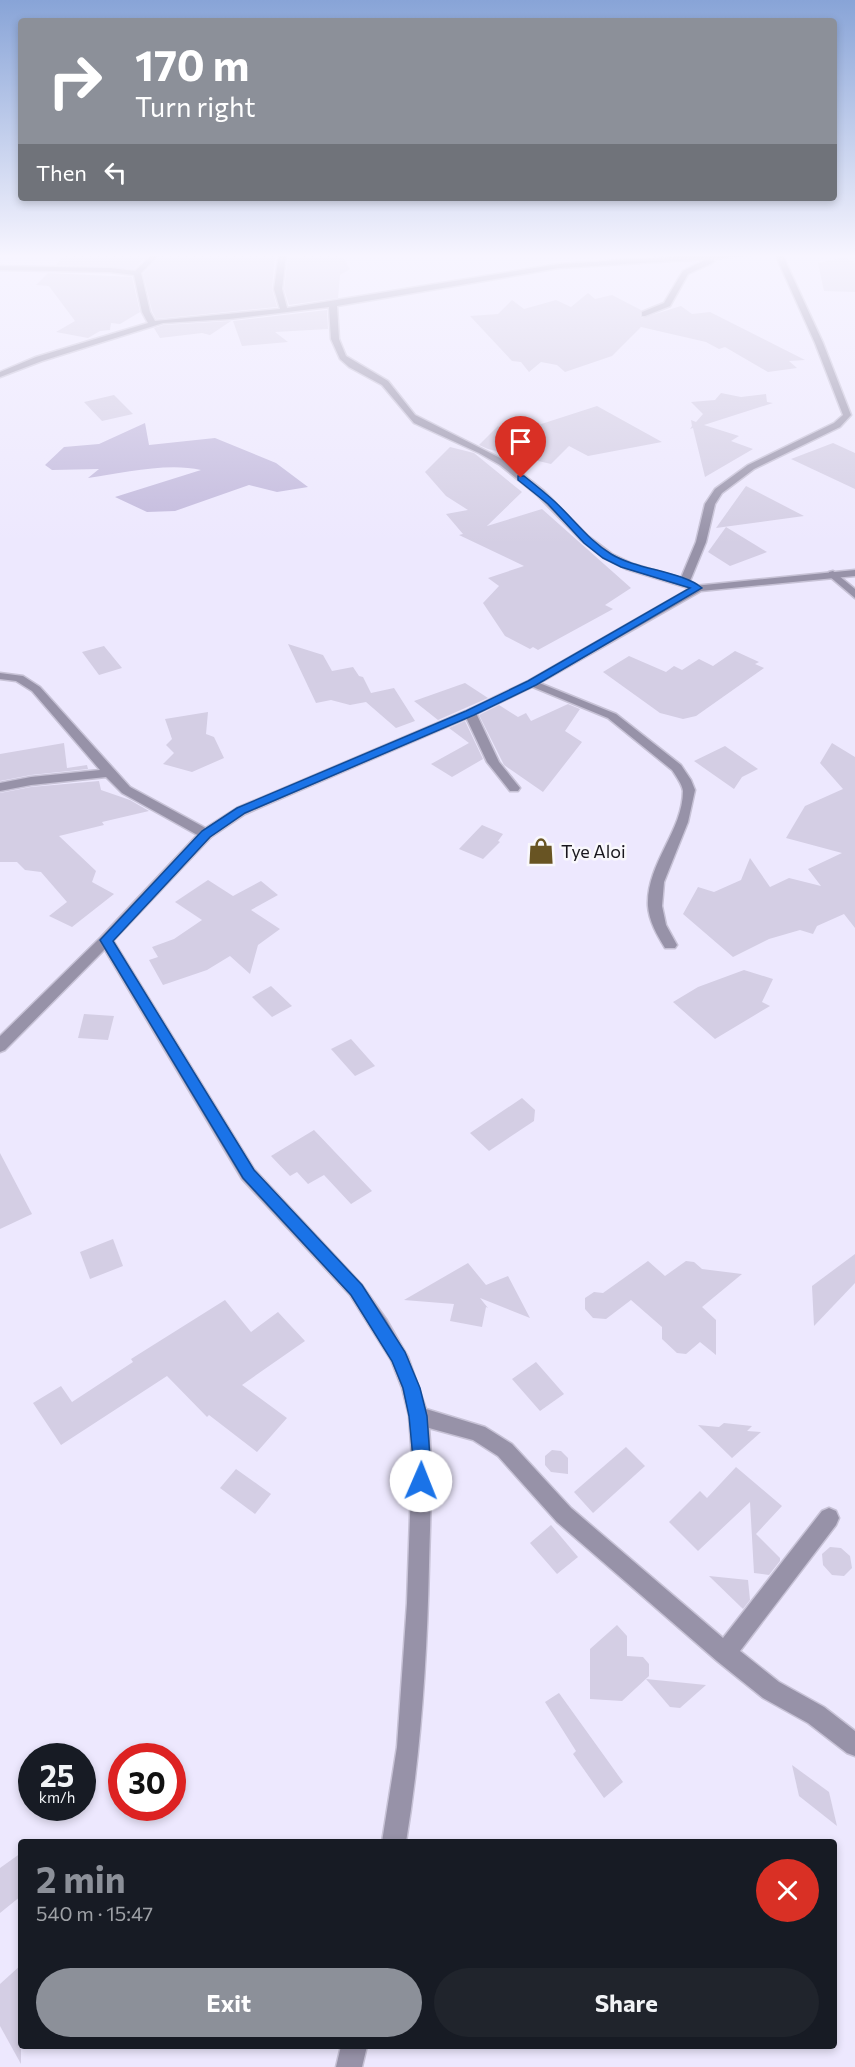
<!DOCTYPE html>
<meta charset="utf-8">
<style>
body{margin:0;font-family:Commissioner,sans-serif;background:#20242c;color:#f1f3f6;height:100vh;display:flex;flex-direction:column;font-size:22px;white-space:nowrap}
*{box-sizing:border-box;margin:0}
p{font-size:20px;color:#9ea1a6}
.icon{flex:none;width:33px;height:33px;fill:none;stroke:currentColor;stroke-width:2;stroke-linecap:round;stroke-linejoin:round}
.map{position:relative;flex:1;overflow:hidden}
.sheet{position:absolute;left:18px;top:1839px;width:819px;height:210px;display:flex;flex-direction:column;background:#171b24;border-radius:6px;box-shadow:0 3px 9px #0003}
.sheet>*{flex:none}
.hud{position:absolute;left:18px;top:18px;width:819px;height:183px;border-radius:6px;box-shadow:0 3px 9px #0003;background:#8c9099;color:#fff;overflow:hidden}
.speed{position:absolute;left:18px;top:1743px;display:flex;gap:12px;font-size:30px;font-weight:700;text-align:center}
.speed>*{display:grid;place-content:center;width:78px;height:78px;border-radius:50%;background:#171b24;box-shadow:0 3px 9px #0003;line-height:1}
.speed small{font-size:15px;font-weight:400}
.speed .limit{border:9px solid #d22;background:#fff;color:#111}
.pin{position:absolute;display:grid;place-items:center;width:51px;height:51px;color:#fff;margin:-62px -26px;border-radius:50% 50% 50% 0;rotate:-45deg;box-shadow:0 0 6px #0007}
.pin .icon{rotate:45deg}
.me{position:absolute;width:66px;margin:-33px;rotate:1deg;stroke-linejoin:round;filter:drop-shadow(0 0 4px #0008)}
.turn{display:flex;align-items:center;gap:21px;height:126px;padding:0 18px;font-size:27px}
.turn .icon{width:78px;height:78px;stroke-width:2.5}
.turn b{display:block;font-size:42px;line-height:51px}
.then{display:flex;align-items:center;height:57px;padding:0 18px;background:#0003;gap:12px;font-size:22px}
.round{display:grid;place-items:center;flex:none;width:63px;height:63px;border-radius:32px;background:#20242c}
.overview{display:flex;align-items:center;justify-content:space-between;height:102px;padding:0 18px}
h1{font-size:36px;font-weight:700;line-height:45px;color:#8c9099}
.cta{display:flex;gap:12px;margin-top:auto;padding:12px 18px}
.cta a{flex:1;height:69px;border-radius:36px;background:#8c9099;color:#fff;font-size:24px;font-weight:700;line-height:69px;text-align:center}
.cta a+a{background:#20242c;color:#f1f3f6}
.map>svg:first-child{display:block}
.green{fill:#c2b9dc}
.building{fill:#d4cee4}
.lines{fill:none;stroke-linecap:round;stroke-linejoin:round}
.minor-casing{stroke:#c7c2d6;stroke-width:3}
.tertiary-casing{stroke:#c7c2d6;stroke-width:3}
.minor{fill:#9792a8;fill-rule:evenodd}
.tertiary{fill:#9792a8;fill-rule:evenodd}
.route{fill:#1a73e8;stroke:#114b97;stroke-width:1.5}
.labels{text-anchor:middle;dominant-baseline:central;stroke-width:5;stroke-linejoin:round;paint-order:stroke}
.poi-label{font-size:18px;fill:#19171e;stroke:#f9f8fc;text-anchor:start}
</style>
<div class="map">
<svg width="855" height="2067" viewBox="0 0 855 2067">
<rect width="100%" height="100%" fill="#ede8fe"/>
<!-- green -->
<path class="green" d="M145,423l4,22 66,-7 61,25 32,24 -31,5 -28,-7 -74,26 -28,1 -32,-15 86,-27c-33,-8 -79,3 -113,8l11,-9 -47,1 -7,-5 19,-18 35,-3z"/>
<!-- building -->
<g class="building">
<polygon points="66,254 149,254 134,269 56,265"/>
<polygon points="162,254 275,254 272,289 277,307 156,319 152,311 143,274"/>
<polygon points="341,254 350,269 340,275 338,298 289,305 284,289 288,257"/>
<polygon points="844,257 855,262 855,292 824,291 818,263"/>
<polygon points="48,273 132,277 140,312 120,324 111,323 110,330 100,331 88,338 56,332 75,321 49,286 36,285"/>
<polygon points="588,293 595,299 612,295 641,310 640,316 642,318 681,306 692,314 710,312 805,360 789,361 797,368 768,372 725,347 719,349 706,342 641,327 612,356 565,372 557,365 541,362 529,372 521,362 512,361 470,316 498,314 512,300 524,309 556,300 571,307"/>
<polygon points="327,310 328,329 275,332 288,342 242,346 233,321"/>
<polygon points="231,321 210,335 202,333 160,338 154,328 163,325"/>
<polygon points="721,393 741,397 766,394 767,402 773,403 704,425 739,436 731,441 753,449 705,477 693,428 690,429 692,426 691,420 696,422 703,414 691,402 715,400"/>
<polygon points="114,395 133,414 102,421 84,402"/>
<polygon points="597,406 662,442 588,456 569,446 551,464 488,449 479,445 498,426 507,435"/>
<polygon points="833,443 855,453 855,489 791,459"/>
<polygon points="450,447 474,453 522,492 487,526 542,509 631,588 605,605 613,609 538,650 533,647 530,649 505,636 483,603 499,586 488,578 524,566 459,535 463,534 446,514 468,510 446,496 425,472"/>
<polygon points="746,486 804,516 716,528"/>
<polygon points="726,527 767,552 730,566 708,552"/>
<polygon points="288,644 323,655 332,671 353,667 359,676 363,677 371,693 394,688 415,721 396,728 366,702 350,705 331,700 316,703"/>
<polygon points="104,646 122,668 99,675 82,652"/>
<polygon points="735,651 759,662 755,664 764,668 696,716 683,719 660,713 603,672 629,656 666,672 674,666 682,670 699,659 713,666"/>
<polygon points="465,683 488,698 438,720 414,701"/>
<polygon points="568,704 580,709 565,731 582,742 543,792 504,765 479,715 499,705 518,717 526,713 531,721"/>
<polygon points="208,712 206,734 214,737 224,758 192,772 163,764 174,753 166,745 172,739 165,719"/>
<polygon points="465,721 483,759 452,777 431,764 469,743 449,728"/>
<polygon points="64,743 67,768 87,765 88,769 31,775 0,781 0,754"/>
<polygon points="832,743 855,757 855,928 844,914 817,926 813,934 800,930 769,939 733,957 683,914 698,887 714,892 741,880 750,858 770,887 789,878 821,886 808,869 842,853 786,838 805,806 843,789 820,763"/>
<polygon points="725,746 758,769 742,777 734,789 694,761"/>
<polygon points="99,781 101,790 130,800 149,811 102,822 104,825 59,836 96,871 92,882 114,894 72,927 49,916 67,902 41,872 25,870 17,862 0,862 0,793 31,787"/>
<polygon points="482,825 503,834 498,841 500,842 483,859 459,849"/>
<polygon points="208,880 233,896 261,881 278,895 251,910 280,929 258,945 250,974 230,956 207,970 163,985 149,960 158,957 152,947 174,939 202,920 175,902"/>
<polygon points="744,970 773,979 762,1002 770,1006 715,1039 673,1002 698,987"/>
<polygon points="271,986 292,1006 272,1017 252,997"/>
<polygon points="84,1014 114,1016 108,1040 78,1038"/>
<polygon points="351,1039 375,1066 355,1076 331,1049"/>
<polygon points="522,1098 535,1110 534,1121 489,1151 470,1133"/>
<polygon points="314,1130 372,1191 351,1204 324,1175 308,1184 297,1172 290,1176 271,1156"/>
<polygon points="0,1153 32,1214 0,1229"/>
<polygon points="113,1239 123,1266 90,1279 80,1252"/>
<polygon points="855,1254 855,1283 814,1326 812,1286"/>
<polygon points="648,1261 665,1276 686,1261 694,1262 702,1269 742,1274 702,1307 716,1320 716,1355 700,1342 686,1354 677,1353 662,1339 662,1327 631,1300 606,1319 593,1318 585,1309 585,1298 594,1292 603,1293"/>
<polygon points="468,1263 486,1285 508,1276 530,1318 480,1298 488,1308 486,1307 482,1327 450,1321 454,1304 404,1300"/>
<polygon points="225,1300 251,1332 278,1312 305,1341 242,1385 287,1418 257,1452 209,1415 207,1417 167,1376 61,1445 33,1403 61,1386 72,1402 133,1362 131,1359"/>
<polygon points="536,1362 564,1394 540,1411 512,1379"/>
<polygon points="724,1423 752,1426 747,1431 761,1432 732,1458 698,1425 719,1427"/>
<polygon points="626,1447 645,1466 593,1513 574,1492"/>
<polygon points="552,1450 561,1451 568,1458 568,1474 551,1472 545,1465 545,1456"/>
<polygon points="736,1467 782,1506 756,1534 780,1558 780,1561 769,1575 754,1573 750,1502 698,1551 669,1522 700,1491 707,1498"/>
<polygon points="236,1469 271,1494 255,1514 220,1488"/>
<polygon points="551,1525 578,1557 557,1574 530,1543"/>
<polygon points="830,1547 841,1548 850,1556 852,1568 844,1576 832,1575 823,1565 822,1554"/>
<polygon points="709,1576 748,1580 750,1600 743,1609"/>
<polygon points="617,1625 627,1636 627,1656 643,1657 649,1664 649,1676 622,1701 590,1699 590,1649"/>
<polygon points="646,1679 706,1685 680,1708 670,1707"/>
<polygon points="559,1693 623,1782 604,1798 573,1754 576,1751 545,1702"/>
<polygon points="792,1765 829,1792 837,1826 799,1796"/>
<polygon points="21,1853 21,1896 0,1913 0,1868"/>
<polygon points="21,1965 21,2064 0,2026 0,1984"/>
</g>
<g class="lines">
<defs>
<g id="minor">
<polygon points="153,254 160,254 141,273 150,312 155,321 280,309 274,289 279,254 286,254 282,289 287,308 559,264 717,254 759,254 714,259 714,262 688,274 670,306 645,316 642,316 642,312 664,303 683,271 707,259 559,268 337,306 339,339 346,356 388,381 415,415 506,461 544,491 588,536 612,554 633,564 681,578 696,542 705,504 715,489 748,465 834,423 843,415 815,343 775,254 782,254 823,343 851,415 840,427 754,469 722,493 715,504 706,542 690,581 703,588 698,591 626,569 604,558 581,540 537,495 500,465 479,453 414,423 382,385 349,367 340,359 331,339 329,307 229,319 163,323 42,361 0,377 0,372 36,357 148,323 142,312 134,275 110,272 0,270 0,266 110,268 135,271"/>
<polygon points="833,571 855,589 855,598 829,576 829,572"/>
<polygon points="0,673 23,676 40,687 130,787 211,831 212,834 211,837 201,837 122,793 106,777 31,785 0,791 0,783 31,777 100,770 32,691 16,681 0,679"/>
<path d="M532,680l84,34 65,51 10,15 4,10 -7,32 -24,60 -2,24 4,19 11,20 -2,3h-10c-8,-13 -16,-27 -17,-42 -2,-42 35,-75 35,-115 -1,-7 -7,-15 -11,-21l-64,-52 -80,-33 -2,-2z"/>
<polygon points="470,709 476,713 499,762 520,788 518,791 510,791 487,762 464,713"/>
<path d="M106,935l5,2 143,232 108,116 24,34 22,38 18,52 59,18 27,17 59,64 152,130 99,-127 7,-3 7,3 3,7 -3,7 -96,126 39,31 45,25 31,24v25l-8,-3 -39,-30 -45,-25 -46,-37 -160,-139 -59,-66 -25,-16 -44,-12c4,45 1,91 0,137 -2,93 -8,185 -23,277h-24l15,-95 10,-144 5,-145 -3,-42 -7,-28 -11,-28 -41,-65 -108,-116 -143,-239z"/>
<polygon points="341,2046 367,2046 362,2067 336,2067"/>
</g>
<polygon id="tertiary" points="855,570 855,576 701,591 536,685 474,715 245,814 211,837 111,943 5,1050 0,1052 0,1036 101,937 201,831 237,808 466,711 528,681 694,586"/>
</defs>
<!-- minor casing -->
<use href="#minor" class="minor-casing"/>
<!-- tertiary casing -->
<use href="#tertiary" class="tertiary-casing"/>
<!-- minor -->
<use href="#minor" class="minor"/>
<!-- tertiary -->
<use href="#tertiary" class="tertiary"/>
</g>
<!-- sky -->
<linearGradient id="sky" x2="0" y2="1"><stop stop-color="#88a4d7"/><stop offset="0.47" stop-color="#f7f5ff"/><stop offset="1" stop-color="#f7f5ff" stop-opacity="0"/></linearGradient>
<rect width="855" height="544" fill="url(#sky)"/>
<!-- route -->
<path class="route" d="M518,476h6c10,8 20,16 29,24 20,18 35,40 58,54 26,16 71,17 91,34l-166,97 -62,30 -229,98 -35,24 -97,104 141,229 108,115 43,67 15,36 7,28 3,42v23l-3,6 -6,3 -7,-3 -2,-6 1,-23 -4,-42 -6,-28 -11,-27 -41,-66 -108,-117 -143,-238 102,-109 35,-23 229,-97 62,-30 162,-93 -69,-21 -18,-9 -19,-15 -36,-39 -30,-24z"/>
<!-- icons -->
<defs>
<symbol id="shop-bare" viewBox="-9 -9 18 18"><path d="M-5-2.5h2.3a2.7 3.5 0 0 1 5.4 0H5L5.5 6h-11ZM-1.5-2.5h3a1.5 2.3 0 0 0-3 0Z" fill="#685423" stroke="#f9f8fc" stroke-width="2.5" paint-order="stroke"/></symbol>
</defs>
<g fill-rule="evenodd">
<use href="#shop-bare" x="522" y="832" width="38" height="38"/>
</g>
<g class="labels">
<!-- poi labels -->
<g class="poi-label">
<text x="561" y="851">Tye Aloi</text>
</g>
</g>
</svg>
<div class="speed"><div>25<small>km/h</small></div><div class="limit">30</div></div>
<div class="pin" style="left:521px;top:478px;background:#d93025"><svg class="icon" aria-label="arrive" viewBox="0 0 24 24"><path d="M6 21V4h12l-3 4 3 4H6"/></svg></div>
<svg class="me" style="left:421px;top:1481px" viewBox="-20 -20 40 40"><circle r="19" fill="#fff"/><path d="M0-13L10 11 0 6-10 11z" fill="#1a73e8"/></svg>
<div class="hud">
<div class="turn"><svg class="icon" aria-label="right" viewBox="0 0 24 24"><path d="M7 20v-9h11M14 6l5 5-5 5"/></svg><div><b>170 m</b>Turn right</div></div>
<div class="then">Then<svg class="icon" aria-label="left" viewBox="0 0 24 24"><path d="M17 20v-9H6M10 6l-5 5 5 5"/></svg></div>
</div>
<section class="sheet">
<div class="overview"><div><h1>2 min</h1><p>540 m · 15:47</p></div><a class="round" style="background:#d93025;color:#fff"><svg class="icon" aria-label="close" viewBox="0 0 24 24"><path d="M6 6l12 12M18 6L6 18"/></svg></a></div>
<div class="cta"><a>Exit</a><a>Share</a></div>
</section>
</div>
